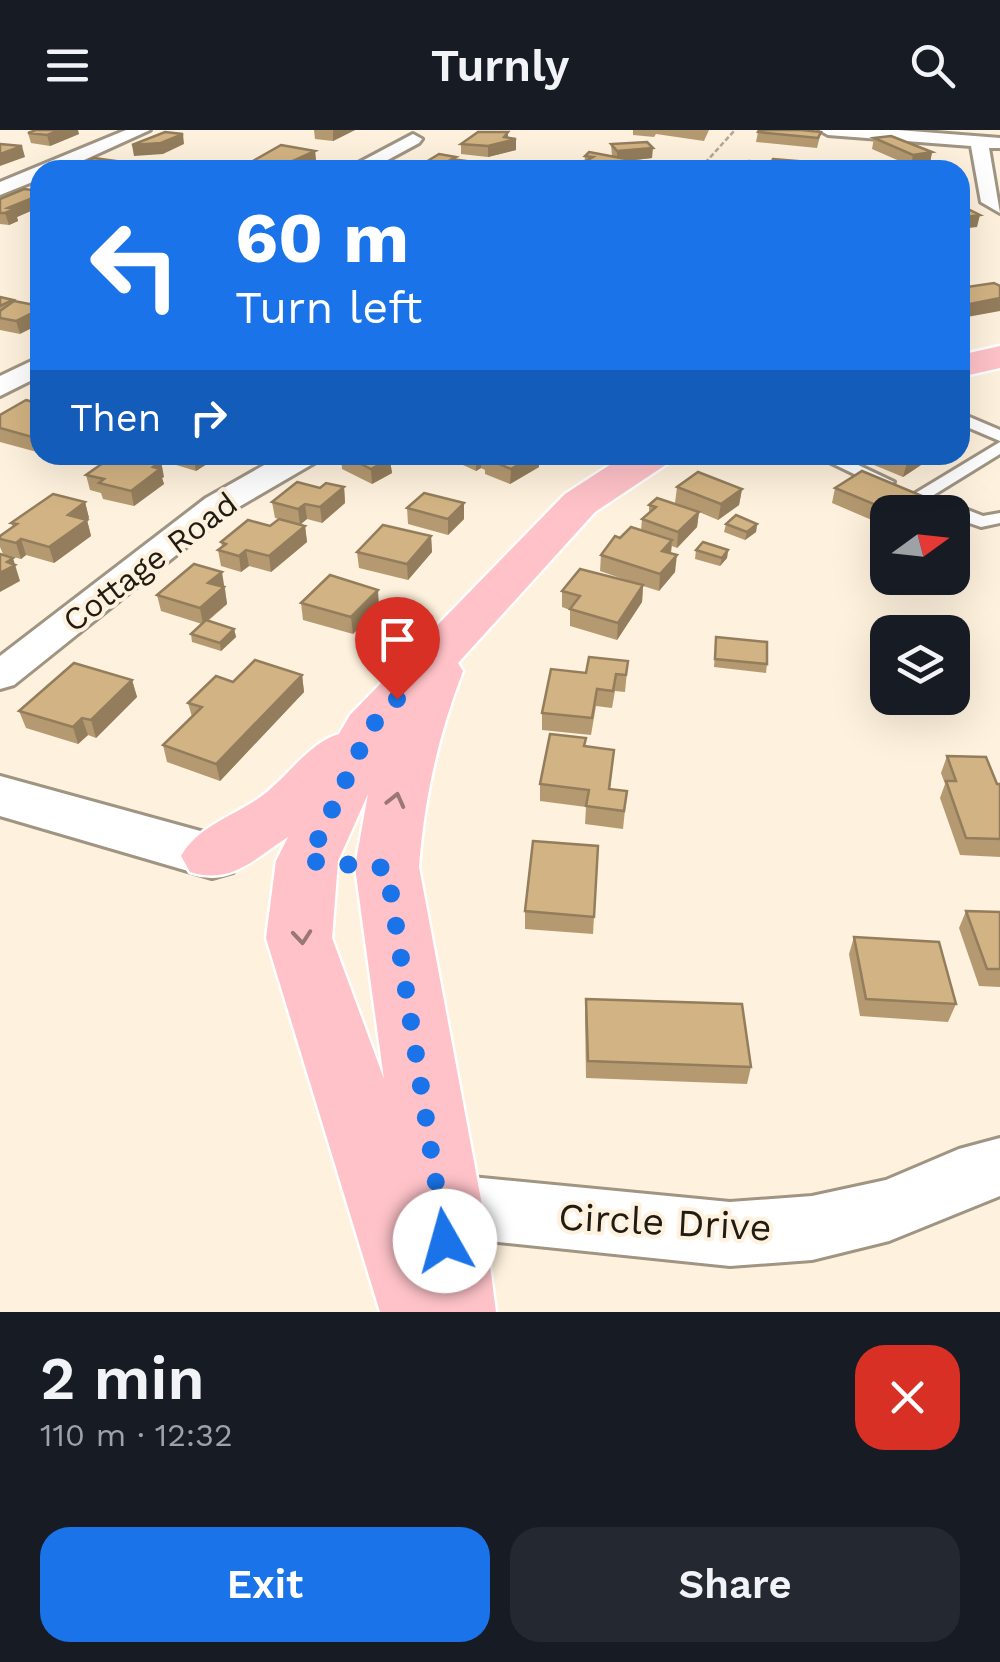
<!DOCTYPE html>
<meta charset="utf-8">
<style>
body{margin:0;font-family:"Work Sans",sans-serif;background:#242831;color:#f1f3f6;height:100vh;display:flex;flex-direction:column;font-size:38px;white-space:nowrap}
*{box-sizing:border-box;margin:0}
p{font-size:32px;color:#9ea1a6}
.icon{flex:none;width:55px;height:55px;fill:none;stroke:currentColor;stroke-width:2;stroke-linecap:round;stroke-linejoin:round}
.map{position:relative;height:1182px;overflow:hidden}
.sheet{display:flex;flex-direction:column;background:#171b24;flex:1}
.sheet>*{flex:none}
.hud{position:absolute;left:30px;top:30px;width:940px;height:305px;border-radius:30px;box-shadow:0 10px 40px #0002;background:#1a73e8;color:#fff;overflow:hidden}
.needle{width:65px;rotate:75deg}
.tools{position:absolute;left:870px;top:365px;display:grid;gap:20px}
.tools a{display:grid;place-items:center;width:100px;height:100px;border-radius:20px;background:#171b24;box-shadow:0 10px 40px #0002;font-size:50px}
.pin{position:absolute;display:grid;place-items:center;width:85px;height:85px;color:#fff;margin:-102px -42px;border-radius:50% 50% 50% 0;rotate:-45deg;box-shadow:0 0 10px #0007}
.pin .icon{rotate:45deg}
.me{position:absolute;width:110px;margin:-55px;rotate:353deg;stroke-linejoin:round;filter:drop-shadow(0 0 8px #0008)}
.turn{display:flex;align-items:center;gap:35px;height:210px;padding:0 40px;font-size:45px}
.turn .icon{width:130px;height:130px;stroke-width:2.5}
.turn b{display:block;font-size:70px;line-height:85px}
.then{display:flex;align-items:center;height:95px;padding:0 40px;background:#0003;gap:20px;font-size:38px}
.round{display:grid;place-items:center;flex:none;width:105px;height:105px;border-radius:30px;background:#242831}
.summary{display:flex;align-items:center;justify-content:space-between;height:170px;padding:0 40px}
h1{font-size:60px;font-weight:600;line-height:75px}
.primary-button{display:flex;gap:20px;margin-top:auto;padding:20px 40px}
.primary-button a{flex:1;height:115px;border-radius:30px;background:#1a73e8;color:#fff;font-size:40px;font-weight:600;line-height:115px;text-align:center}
.primary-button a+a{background:#242831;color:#f1f3f6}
header{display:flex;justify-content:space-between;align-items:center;height:130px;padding:0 40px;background:#171b24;font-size:45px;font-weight:600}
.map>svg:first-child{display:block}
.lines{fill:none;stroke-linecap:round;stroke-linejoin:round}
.service-casing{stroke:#a09482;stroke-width:6}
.minor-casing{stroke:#a09482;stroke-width:6}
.tertiary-casing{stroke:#a09482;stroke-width:6}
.primary-casing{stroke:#fff;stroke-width:5}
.path{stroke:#b1a898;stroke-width:2.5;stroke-dasharray:5 2.5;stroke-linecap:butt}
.service{fill:#fff;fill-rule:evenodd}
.minor{fill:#fff;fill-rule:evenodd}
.tertiary{fill:#fff;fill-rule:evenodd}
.primary{fill:#fec2c8;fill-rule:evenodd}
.wall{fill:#b59a71}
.shaded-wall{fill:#937d5c}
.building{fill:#d2b383;stroke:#937d5c;stroke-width:2.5}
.oneway{stroke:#9a7777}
.route{stroke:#1a73e8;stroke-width:18;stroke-dasharray:0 32.4}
.labels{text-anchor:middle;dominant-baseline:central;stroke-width:8;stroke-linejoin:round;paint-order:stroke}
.street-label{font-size:32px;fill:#201c14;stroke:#fef1dd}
.near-street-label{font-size:38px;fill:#201c14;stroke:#fef1dd}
</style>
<header><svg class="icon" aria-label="menu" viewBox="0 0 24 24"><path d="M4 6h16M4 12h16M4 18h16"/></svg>Turnly<svg class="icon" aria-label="search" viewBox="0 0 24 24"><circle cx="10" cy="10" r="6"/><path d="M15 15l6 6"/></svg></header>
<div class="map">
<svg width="1000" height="1182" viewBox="0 0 1000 1182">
<rect width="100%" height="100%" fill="#fef1dd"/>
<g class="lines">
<defs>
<g id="service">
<polygon points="960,283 1000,300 1000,311 960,294"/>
<polygon points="1000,312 1000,324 932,366 983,386 1000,383 1000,393 981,397 952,387 952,382 942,382 909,367"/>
<polygon points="815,325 837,325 894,352 885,357 879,356"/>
</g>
<g id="minor">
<polygon points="126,0 150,0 62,40 40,40 40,49 0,65 0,52"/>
<polygon points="819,0 898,0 1000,8 1000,18 989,18 1000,83 981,72 971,16 828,5"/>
<polygon points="413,4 422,9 419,13 369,40 345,40"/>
<polygon points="40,227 40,246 0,266 0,246"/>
<polygon points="282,325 321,325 316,332 230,382 14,555 0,559 0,526 206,368"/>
<polygon points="1000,1008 1000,1066 889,1111 812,1130 730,1136 441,1106 419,1097 409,1075 419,1053 441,1044 730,1072 812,1066 886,1050 959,1019"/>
</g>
<polygon id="tertiary" points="0,646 233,710 242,726 233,742 212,748 0,686"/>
<g id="primary">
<polygon points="1000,216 1000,238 960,247 960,225"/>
<path d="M625,325h48l-6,9 -72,48 -137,151 5,8c-25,64 -39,128 -44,196l63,338 14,107h-116l-114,-374 10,-77 12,-24c-34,22 -57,48 -98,35l-9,-16c18,-32 58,-41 86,-64 23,-19 44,-50 72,-58l11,-19 215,-221zM368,664l-13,73 29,212 -52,-141 6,-77z"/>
</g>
</defs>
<!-- service casing -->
<use href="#service" class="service-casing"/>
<!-- minor casing -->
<use href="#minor" class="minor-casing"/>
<!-- tertiary casing -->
<use href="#tertiary" class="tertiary-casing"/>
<!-- primary casing -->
<use href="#primary" class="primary-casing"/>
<!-- path -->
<polyline class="path" points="692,40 704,34 735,0"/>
<!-- service -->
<use href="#service" class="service"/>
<!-- minor -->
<use href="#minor" class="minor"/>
<!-- tertiary -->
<use href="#tertiary" class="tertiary"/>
<!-- primary -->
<use href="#primary" class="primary"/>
</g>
<!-- wall -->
<g class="wall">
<polygon points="314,0 355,0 333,11 315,9"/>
<polygon points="633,0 709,0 704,11 656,4 654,7 633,5"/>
<polygon points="508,2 508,8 516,9 516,20 488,27 461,24 461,14"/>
<polygon points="758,2 821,2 817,18 756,12"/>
<polygon points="28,3 79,4 50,16 31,13"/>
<polygon points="874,8 932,22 930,33 911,36 872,19"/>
<polygon points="611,14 652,28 626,31 625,40 573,40 584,36 585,26 612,26"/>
<polygon points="315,21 316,31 301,38 302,40 254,40 253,31"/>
<polygon points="798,31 796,40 744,40 771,33"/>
<polygon points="40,61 40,77 17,87 18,91 9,95 0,94 0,69"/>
<polygon points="1000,156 967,187 960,183 960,158"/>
<polygon points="0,167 13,170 20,204 0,200"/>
<polygon points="40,274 37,322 0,312 0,285"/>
<polygon points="171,325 221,325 196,341 173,334"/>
<polygon points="341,325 389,325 392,343 372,354 342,339"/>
<polygon points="444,325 539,325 539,337 510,354 485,344 485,340 481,338 476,341 463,335 463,331"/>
<polygon points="850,325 936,325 903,347"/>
<polygon points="86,345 164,347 162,348 164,354 134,376 103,369 101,363 90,360"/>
<polygon points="344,357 345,373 322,393 307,389 300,394 305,396 307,412 271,442 249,436 241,442 221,436 218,420 222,417 221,412 270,396 279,389 275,388 272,372 320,358"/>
<polygon points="677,357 742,359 739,375 718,390 699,382 697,397 677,418 672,416 671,423 675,442 659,461 643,456 642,472 617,510 570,496 570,480 562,477 562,461 640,455 600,441 601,425 620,408 641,400 642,389 649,383 649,375 686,377 675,373"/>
<polygon points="835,358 946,376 944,382 888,382 888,397 832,373"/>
<polygon points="85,372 89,388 87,390 91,406 54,433 26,425 21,429 3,424 0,417 0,406 13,397 11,393"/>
<polygon points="464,373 464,389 448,405 408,394 407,378"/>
<polygon points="726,394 757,394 756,402 745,410 724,402"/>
<polygon points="431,406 432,422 408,450 359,438 357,422"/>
<polygon points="696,420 728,420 727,428 720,436 695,429"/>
<polygon points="225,458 227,474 208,491 234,499 236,507 221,521 192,512 191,504 202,494 161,481 157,465"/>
<polygon points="301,473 379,476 353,504 303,490"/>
<polygon points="716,507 767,534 766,543 714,537"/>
<polygon points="628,531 625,562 615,561 612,578 596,576 591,605 542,600 542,583 586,543"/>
<polygon points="302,545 304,562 220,651 167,632 163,615 192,587 188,573 233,552"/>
<polygon points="132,550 137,567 96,608 88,605 78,614 26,598 19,581"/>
<polygon points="586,608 585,616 614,620 610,659 627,661 623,699 585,694 586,677 540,671 540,654"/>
<polygon points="947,626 997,654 1000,654 1000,727 960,725 940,668 945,654 941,643"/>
<polygon points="598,716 593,804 525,799 525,781"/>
<polygon points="966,781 1000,782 1000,857 979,856 959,798"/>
<polygon points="854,807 956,874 948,892 860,886 849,824"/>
<polygon points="586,869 751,937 747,954 586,948 585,887"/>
</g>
<!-- shaded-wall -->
<g class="shaded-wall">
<polygon points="60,0 78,0 79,4 50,16 47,5"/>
<polygon points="334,0 355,0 333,11 333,1"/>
<polygon points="508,2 508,11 516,9 516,20 488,27 488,16 504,7"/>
<polygon points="183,4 184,14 163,24 134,26 132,15"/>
<polygon points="22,16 25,27 0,36 0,24"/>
<polygon points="653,18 652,28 626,31 625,40 619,40 619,35 617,32 617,21"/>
<polygon points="315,21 316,31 301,38 302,40 288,40 287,37 295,30"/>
<polygon points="932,22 930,33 911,36 913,25"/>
<polygon points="456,27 456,37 466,31 466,40 451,40 452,29"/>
<polygon points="115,31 117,40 95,40"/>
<polygon points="40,65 40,77 17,87 18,91 9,95 5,83 8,78"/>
<polygon points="980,85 977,97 960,99 960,88"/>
<polygon points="1000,168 1000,181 967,187 970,174"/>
<polygon points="40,179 40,194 20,204 16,191"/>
<polygon points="966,288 960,309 960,292"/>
<polygon points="40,302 40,320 37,322 32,307"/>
<polygon points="195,325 221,325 196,341 193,326"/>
<polygon points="389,325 392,343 372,354 371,339"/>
<polygon points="476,325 481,325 481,338 476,341"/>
<polygon points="534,325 539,325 539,337 510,354 511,339"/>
<polygon points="909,325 936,325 903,347"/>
<polygon points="161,331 164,347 162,348 164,354 134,376 131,361 153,337"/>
<polygon points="344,357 345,373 322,393 320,377"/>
<polygon points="742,359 739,375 718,390 721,374"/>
<polygon points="85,372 89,388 87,390 91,406 54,433 49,417 68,385"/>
<polygon points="464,373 464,389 448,405 448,389"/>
<polygon points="305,374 307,389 300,395 298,379"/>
<polygon points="699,382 697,397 677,418 678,402"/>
<polygon points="757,394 756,402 745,410 747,402"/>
<polygon points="305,396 307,412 271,442 269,426"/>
<polygon points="431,406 432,422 408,450 407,434"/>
<polygon points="21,409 26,425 21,429 16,413"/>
<polygon points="672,410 670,426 662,421"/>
<polygon points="246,420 249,436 241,442 239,426"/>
<polygon points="728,420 727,428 720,436 722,428"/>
<polygon points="677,425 675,442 659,461 660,444"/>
<polygon points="13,428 20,451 0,462 0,443 7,432"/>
<polygon points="222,442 227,474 203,494 200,478 208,453"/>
<polygon points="643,455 642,472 617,510 618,493"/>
<polygon points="378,460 379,476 353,504 351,487"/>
<polygon points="234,499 236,507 221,521 220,513"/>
<polygon points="302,545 304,562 220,651 216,634"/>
<polygon points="132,550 137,567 96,608 91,590"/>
<polygon points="82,588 88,605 78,614 73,597"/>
</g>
<!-- building -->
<g class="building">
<polygon points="36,0 60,0 47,5 28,3"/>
<polygon points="759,0 801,0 821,2 818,8 758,2"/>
<polygon points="165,2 183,4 161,13 132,15"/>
<polygon points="478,2 508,2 504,7 516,9 488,16 461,14"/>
<polygon points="891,6 932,22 913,25 874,8"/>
<polygon points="647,12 653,18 617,21 611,14"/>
<polygon points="0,14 22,16 0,24"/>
<polygon points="281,15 315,21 295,30 301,31 287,37 253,31"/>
<polygon points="589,22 626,29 619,35 586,31 593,27 585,26"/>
<polygon points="439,24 456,27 452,29 466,31 451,40 413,40"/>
<polygon points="94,28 115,31 95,40 68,40"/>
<polygon points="773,29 798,31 794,39 773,37 771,40 744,40 749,31 771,33"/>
<polygon points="583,35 601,40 573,40"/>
<polygon points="900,37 929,39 899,40"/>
<polygon points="24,59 40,61 40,65 8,78 15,79 5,83 0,83 0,69"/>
<polygon points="960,75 980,85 960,88"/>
<polygon points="994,153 1000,156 1000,168 970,174 960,169 960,158"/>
<polygon points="0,167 13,170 0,176"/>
<polygon points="14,171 40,176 40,179 16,191 0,188 0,181"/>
<polygon points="26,270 40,274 40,280 37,282 40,282 40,302 32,307 0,298 0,285"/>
<polygon points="344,325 389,325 386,327 391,328 371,339"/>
<polygon points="486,325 534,325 511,339 485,328 489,326"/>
<polygon points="141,326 161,331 153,337 160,339 131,361 99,353 104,349 86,345 110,328 131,333"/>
<polygon points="862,341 946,376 936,382 893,382 835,358"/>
<polygon points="698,342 742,359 721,374 677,357"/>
<polygon points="297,352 320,358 326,353 344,357 320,377 305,374 298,379 272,372"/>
<polygon points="424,363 464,373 448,389 407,378"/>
<polygon points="53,364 85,372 68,385 87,390 49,417 21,409 16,413 0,409 0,406 17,394 11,393"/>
<polygon points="657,368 699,382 678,402 642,389 656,377 649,375"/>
<polygon points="736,385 757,394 747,402 726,394"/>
<polygon points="279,389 305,396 269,426 246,420 239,426 218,420 226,414 221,412 248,390 270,396"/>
<polygon points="383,395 431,406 407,434 357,422"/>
<polygon points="631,397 672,410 662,421 677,425 660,444 601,425 615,406 620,408"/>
<polygon points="703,412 728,420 722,428 696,420"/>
<polygon points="0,424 13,428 7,432 15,435 0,443"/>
<polygon points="194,434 222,442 208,453 224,457 200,478 157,465"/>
<polygon points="580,439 643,455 618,493 570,479 580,466 562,461"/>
<polygon points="330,445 378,460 351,487 301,473"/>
<polygon points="206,490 234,499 220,513 191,504"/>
<polygon points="716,507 767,512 767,534 715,529"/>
<polygon points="589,527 628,531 626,545 616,544 613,561 597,559 592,588 542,583 551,539 586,543"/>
<polygon points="255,530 302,545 216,634 163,615 202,577 188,573 216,546 233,552"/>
<polygon points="74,533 132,550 91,590 82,588 73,597 19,581"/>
<polygon points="550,604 586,608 584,616 614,620 609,659 627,661 624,681 586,676 589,660 540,654"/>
<polygon points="947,626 986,627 997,654 1000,654 1000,709 966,708 946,651 956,651"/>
<polygon points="533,711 598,716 594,787 525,781"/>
<polygon points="966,781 1000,782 1000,839 987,839"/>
<polygon points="854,807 939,812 956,874 866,869"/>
<polygon points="586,869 742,874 751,937 588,931"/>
</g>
<!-- one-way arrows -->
<defs><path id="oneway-chevron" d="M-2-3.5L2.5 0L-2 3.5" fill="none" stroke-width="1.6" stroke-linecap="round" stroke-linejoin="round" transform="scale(2.5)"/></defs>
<g class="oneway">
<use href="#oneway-chevron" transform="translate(396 670) rotate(-76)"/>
<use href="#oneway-chevron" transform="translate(302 807) rotate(85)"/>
</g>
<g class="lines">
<!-- route -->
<polyline class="route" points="397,569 370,598 308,731 387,738 445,1111"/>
</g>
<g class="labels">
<!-- street labels -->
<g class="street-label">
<text transform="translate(150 432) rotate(-37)">Cottage Road</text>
</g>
<!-- near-street labels -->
<g class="near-street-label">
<text transform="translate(665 1092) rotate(3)">Circle Drive</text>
</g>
</g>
</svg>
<div class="tools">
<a><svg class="needle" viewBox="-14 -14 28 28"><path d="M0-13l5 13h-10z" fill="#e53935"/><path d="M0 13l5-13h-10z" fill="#9ea1a6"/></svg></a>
<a><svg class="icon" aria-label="layers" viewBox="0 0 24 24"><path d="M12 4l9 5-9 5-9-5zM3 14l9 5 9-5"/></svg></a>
</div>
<div class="pin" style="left:397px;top:569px;background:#d93025"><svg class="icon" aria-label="arrive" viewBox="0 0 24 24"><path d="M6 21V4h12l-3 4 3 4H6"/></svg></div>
<svg class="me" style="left:445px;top:1111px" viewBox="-20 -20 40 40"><circle r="19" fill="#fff"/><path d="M0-13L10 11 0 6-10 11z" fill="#1a73e8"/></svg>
<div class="hud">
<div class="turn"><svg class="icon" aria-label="left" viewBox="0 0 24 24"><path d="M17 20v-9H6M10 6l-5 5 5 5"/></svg><div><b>60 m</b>Turn left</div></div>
<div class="then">Then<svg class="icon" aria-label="right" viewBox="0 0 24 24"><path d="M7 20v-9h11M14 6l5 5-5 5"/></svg></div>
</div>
</div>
<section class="sheet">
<div class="summary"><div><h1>2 min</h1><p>110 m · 12:32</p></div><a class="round" style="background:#d93025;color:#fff"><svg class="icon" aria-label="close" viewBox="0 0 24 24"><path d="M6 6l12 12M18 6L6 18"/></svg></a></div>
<div class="primary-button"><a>Exit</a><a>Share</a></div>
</section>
